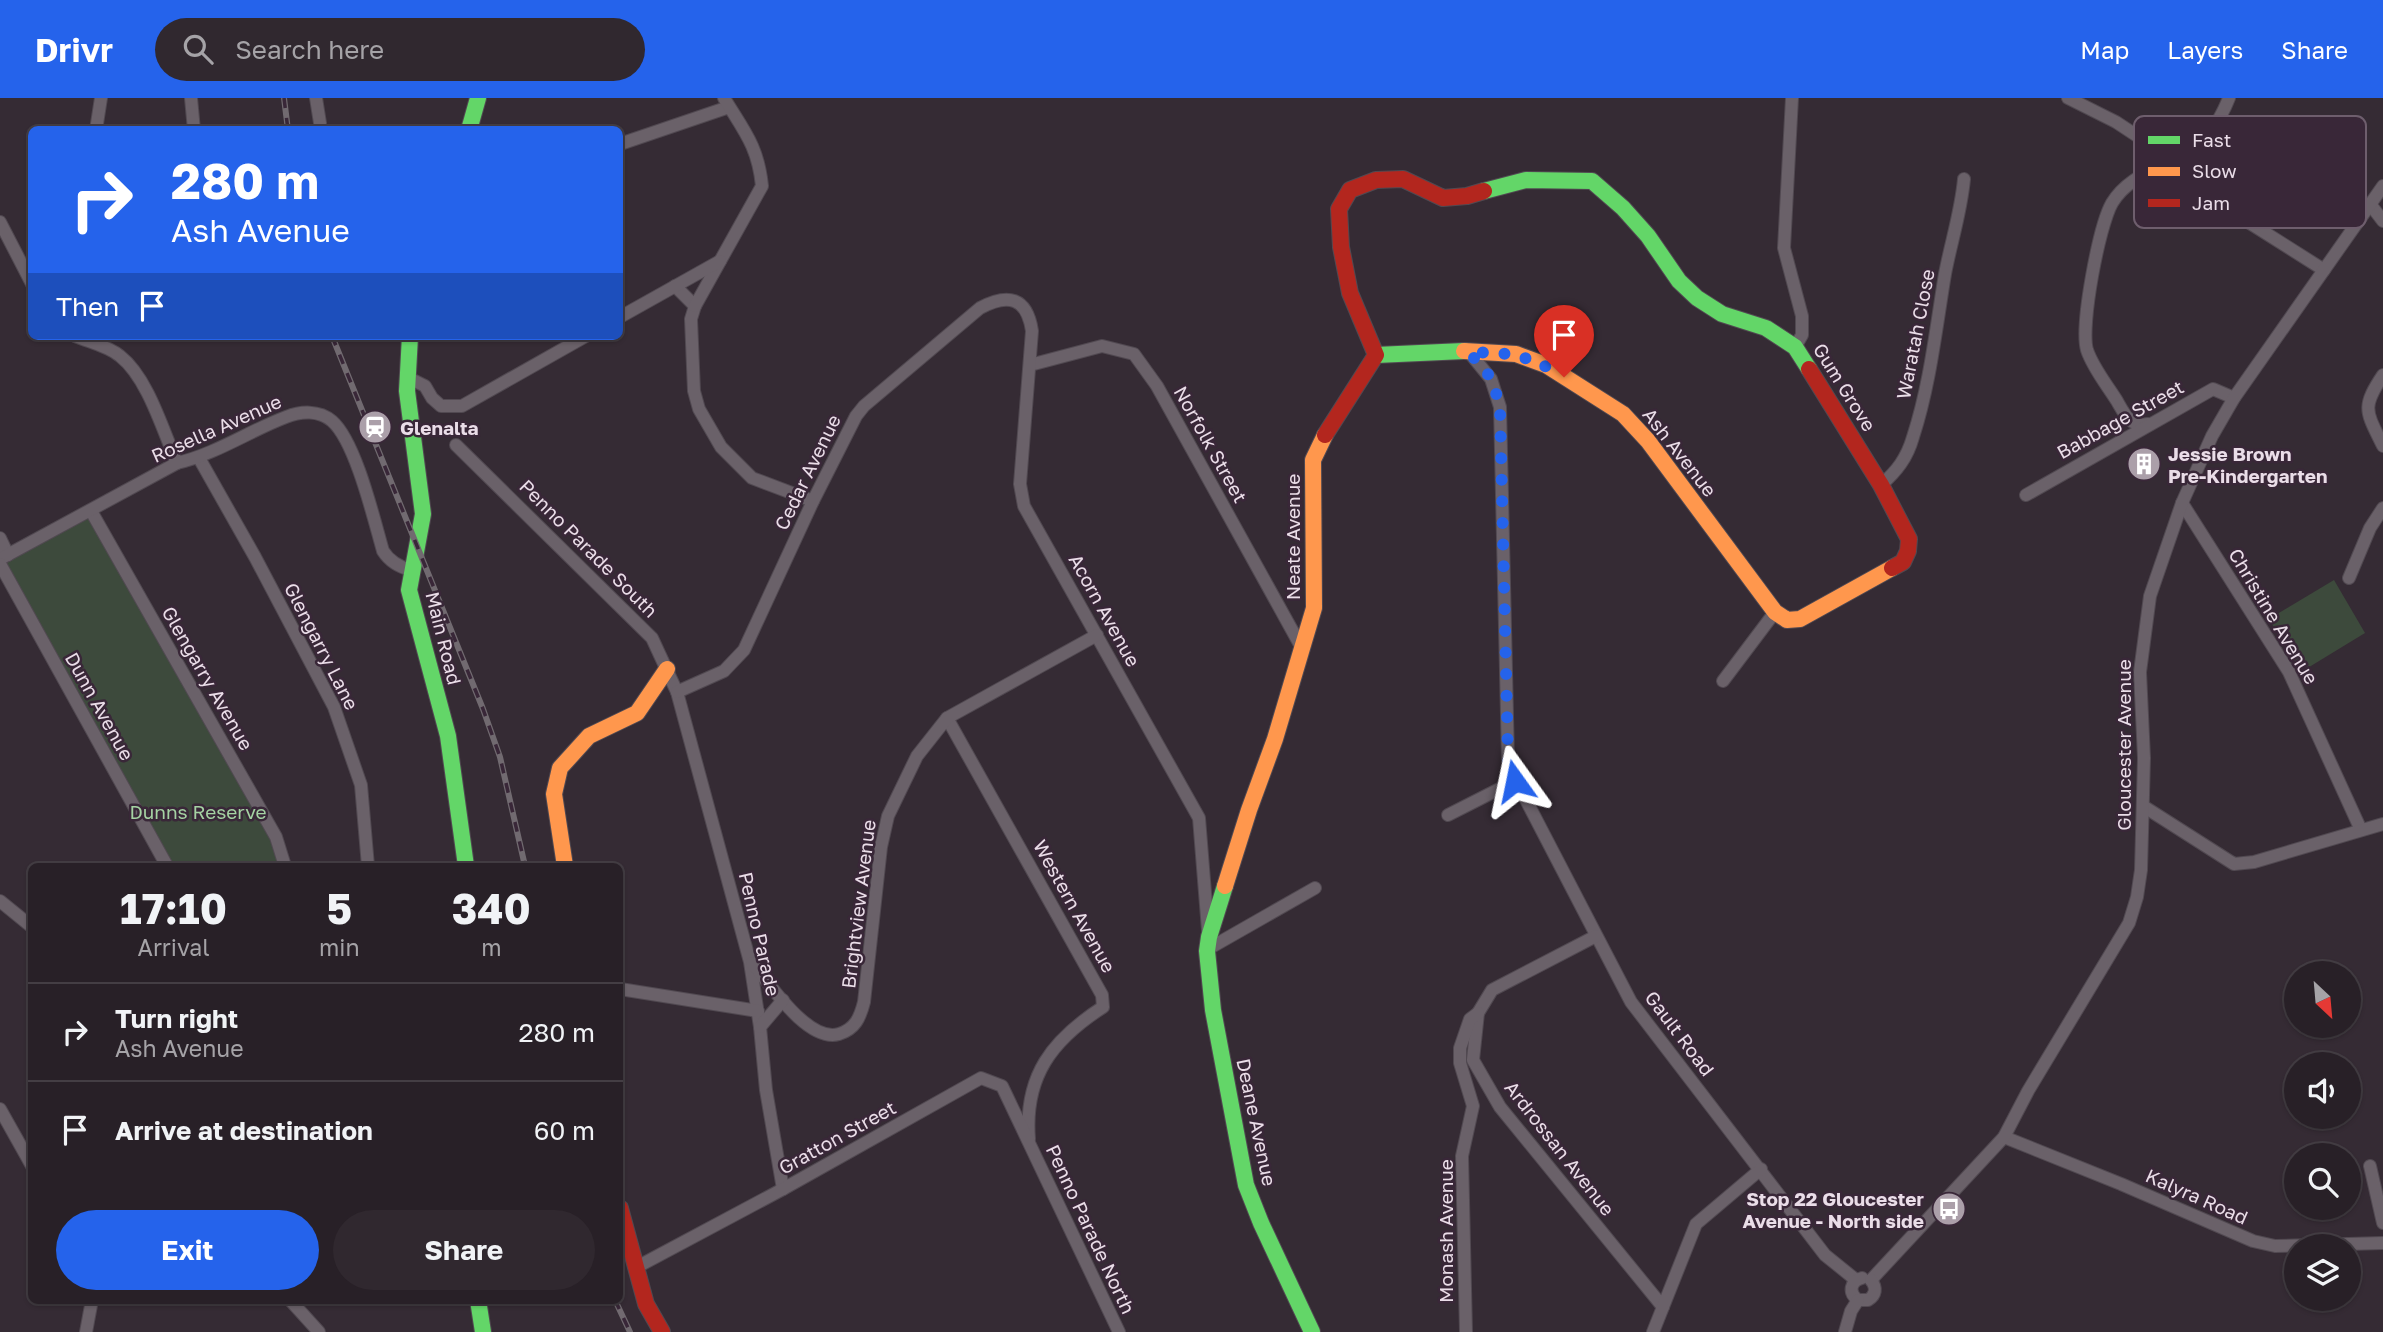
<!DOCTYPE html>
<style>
body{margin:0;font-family:"Golos Text",sans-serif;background:#30282f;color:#f1f3f6;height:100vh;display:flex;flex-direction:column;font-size:26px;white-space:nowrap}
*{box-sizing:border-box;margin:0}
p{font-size:23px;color:#a5a3a7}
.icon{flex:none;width:38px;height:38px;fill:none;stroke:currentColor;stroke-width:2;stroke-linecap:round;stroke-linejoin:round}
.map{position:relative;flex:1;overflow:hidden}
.details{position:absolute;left:28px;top:765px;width:595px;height:441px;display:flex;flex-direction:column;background:#282027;border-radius:10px;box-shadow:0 2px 5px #0004,0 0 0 2px #443e44}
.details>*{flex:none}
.banner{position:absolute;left:28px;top:28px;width:595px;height:214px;border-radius:10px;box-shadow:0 2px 5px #0004,0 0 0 2px #443e44;background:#2563eb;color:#fff;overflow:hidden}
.needle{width:46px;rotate:154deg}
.fabs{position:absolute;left:2284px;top:863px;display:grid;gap:14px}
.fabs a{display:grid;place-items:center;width:77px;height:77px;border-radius:50%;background:#282027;box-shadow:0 2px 5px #0004,0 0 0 2px #443e44;font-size:35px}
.pin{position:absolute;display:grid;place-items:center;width:60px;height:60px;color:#fff;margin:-72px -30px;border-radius:50% 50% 50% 0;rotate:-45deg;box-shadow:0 0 7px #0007}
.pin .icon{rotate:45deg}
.me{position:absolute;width:77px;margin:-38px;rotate:348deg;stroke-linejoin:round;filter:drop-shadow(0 0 5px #0008)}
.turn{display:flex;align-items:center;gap:24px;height:147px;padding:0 28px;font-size:32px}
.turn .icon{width:91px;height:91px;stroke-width:2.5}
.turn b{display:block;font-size:49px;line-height:60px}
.then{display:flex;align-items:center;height:66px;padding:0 28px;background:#0003;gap:14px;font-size:26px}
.eta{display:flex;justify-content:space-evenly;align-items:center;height:119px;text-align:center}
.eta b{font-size:42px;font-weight:700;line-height:49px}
.primary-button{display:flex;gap:14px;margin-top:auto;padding:14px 28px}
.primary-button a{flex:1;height:80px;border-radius:42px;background:#2563eb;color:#fff;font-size:28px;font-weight:700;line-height:80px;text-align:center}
.primary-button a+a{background:#30282f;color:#f1f3f6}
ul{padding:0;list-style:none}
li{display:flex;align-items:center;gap:21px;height:98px;padding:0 28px;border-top:2px solid #443e44}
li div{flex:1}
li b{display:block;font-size:26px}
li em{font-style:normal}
header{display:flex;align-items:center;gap:42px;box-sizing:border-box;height:98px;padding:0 35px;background:#2563eb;color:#fff}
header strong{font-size:33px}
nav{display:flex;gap:38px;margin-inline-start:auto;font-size:24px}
.search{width:490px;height:63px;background:#30282f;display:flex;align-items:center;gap:18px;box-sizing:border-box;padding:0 24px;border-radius:38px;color:#a5a3a7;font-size:26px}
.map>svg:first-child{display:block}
.green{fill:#3d4a3c}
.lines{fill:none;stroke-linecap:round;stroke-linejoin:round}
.street-casing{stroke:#514951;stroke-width:14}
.fast-casing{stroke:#514951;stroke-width:18}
.slow-casing{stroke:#514951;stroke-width:18}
.jam-casing{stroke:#514951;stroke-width:18}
.street{stroke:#6a6169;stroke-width:12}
.fast{stroke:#63d668;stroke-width:16}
.slow{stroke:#ff974d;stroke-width:16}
.jam{stroke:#b3261e;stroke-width:16}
.rail-casing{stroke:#716a70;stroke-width:6}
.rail{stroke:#392738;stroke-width:3.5;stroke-dasharray:10;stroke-linecap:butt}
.route{stroke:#2563eb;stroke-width:12;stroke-dasharray:0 21.6}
.labels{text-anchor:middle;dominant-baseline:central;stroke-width:5;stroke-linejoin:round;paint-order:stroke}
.street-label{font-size:19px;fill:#eadde8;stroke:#392738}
.poi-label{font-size:19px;font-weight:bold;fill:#eadde8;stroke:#392738;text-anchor:start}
.park-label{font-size:19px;fill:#a5d3a3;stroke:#392738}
.key{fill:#392738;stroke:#6e5e6d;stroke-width:2}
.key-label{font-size:19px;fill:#eadde8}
</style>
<header>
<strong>Drivr</strong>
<div class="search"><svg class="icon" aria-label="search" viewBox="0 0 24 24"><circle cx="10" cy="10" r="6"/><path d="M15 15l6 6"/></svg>Search here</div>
<nav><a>Map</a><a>Layers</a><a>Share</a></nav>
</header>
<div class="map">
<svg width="2383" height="1234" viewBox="0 0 2383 1234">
<rect width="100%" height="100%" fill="#352b34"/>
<!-- green -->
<g class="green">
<polygon points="91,413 285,768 167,768 0,466"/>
<polygon points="2334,482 2365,535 2301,574 2269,521"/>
</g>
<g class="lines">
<defs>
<g id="street">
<polyline points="191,0 194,32"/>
<polyline points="316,0 320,25"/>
<polyline points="1792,0 1784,150 1802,218 1802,237 1795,249"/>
<polyline points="2068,0 2116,24 2172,61 2245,122 2324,172"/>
<polyline points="96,32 101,0"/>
<polyline points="620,46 729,9"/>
<path d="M2181,69c21,-22 37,-41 48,-69"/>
<polyline points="2370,106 2383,123"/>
<polyline points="0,124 32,186"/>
<polyline points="675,188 695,208 691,221 694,293 699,311 721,349 752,380 813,403"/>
<path d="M695,208l67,-120c-4,-40 -18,-55 -38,-88"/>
<polyline points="620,219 720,163"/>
<path d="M75,238c14,6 33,10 45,20 28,22 43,75 57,107"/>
<polyline points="1469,254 1491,281 1500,309 1508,661 1512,675 1631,904 1825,1157 1856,1182"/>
<polyline points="1030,267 1102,248 1134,256 1157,288 1303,552"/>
<path d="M2383,277c-22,33 -17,36 0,71"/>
<polyline points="407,279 425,288 432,300 441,308 462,308 586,238"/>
<path d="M2148,326c-18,3 -23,-9 -31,-23 -10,-16 -24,-33 -30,-51 -7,-24 12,-124 25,-147 13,-22 38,-32 60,-44"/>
<polyline points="456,347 652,540 677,594 750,864 760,929 766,992 783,1091"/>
<polyline points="199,360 255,459 334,609 361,687 368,768"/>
<path d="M1881,387c16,-14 26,-27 32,-48 17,-52 23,-109 32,-163 6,-32 16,-62 19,-95"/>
<polyline points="2026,397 2213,291 2234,300"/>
<polyline points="2182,405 2289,574 2361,732"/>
<polyline points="91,413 276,739 285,768"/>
<polyline points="0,440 8,457"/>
<path d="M0,461l177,-96c39,-9 72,-32 109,-46 15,-6 33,-7 46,4 24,21 42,99 51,130 7,11 16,16 28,19"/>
<polyline points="0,466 167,768"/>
<polyline points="2349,480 2370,430 2383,410"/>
<polyline points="1723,583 1775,514"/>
<path d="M677,594l47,-21 20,-21 69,-149 43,-85 8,-10 116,-98c28,-15 47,-11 52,23l-12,153 4,22 175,312 9,112"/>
<path d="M947,620l155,277 1,12c-51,33 -79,69 -74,132"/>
<polyline points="2143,708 2234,766 2254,764 2383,726"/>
<polyline points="1448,717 1515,683"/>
<polyline points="0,803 32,829"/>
<polyline points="1596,838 1492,892 1478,915 1473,962 1500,1009 1663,1209"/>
<polyline points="1208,851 1315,790"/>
<path d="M752,865c18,21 56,80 87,71 16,-5 21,-16 25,-32l17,-155 7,-31 29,-60 30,-38 150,-83"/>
<polyline points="620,891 758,913"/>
<polyline points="760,929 783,902"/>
<polyline points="0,1011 32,1068"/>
<polyline points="2004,1039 2121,1086 2253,1143 2275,1148 2383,1145"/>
<polyline points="2370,1068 2383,1125"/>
<polyline points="635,1170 783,1091 981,980 1002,988 1119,1234"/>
<polyline points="1871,1182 2004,1039 2028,993 2129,825 2137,799 2141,772 2144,660 2140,574 2150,498 2182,405 2212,338 2234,300 2383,88"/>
<polyline points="290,1202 319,1234"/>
<path d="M1858,1202c-10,-7 -8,-19 4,-22"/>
<path d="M1858,1202h10c8,-5 9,-12 3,-20"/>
<polyline points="86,1234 92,1202"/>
<polyline points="1466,1234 1462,1058 1473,1008 1460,965 1460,950 1470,921 1478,915"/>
<polyline points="1653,1234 1696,1126 1761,1071"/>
<polyline points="1845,1234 1851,1213 1858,1202"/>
</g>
<g id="fast">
<polyline points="469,32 478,0"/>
<polyline points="1484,93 1526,82 1592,83 1623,110 1648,138 1679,183 1697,200 1722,216 1766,230 1795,249 1809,271"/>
<polyline points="410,238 407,293 423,416 409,492 448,638 466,768"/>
<polyline points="1376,257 1464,253"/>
<polyline points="1225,788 1209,839 1207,853 1213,912 1246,1087 1261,1125 1312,1234"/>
<polyline points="478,1202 483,1234"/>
</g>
<g id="slow">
<polyline points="1464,253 1516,256 1546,267 1623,316 1648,343 1775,514 1787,522 1800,521 1892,470"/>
<polyline points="565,768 554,696 560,670 589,638 637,615 667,571"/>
<polyline points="1225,788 1249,712 1275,641 1314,510 1313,362 1325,337"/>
</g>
<g id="jam">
<polyline points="1809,271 1881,387 1909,441 1908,453 1903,464 1892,470"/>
<polyline points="1325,337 1376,257 1350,195 1341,149 1339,111 1350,92 1376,82 1403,81 1443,100 1467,98 1484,93"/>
<polyline points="620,1110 646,1206 662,1234"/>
</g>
</defs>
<!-- street casing -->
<use href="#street" class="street-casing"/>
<!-- fast casing -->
<use href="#fast" class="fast-casing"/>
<!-- slow casing -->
<use href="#slow" class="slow-casing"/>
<!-- jam casing -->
<use href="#jam" class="jam-casing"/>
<!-- street -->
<use href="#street" class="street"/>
<!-- fast -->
<use href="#fast" class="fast"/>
<!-- slow -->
<use href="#slow" class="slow"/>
<!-- jam -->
<use href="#jam" class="jam"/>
<defs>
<g id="rail">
<polyline points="284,0 288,32"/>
<polyline points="332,238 483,611 500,659 525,768"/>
<polyline points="615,1202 630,1234"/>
</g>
</defs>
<!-- rail casing -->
<use href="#rail" class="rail-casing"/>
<!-- rail -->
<use href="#rail" class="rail"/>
</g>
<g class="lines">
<!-- route -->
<path class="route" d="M1515,683l-7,-22 -8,-352 -8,-28 -23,-27c42,1 58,2 95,25"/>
</g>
<!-- icons -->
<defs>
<symbol id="station-disc" viewBox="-11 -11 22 22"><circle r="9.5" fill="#ab9fa9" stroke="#392738"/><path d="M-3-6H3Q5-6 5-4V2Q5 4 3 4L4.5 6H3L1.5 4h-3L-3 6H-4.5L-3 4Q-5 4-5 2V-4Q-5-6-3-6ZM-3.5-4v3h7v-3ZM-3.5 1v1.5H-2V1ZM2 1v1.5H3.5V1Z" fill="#fff"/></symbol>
<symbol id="building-disc" viewBox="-11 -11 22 22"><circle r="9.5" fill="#ab9fa9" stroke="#392738"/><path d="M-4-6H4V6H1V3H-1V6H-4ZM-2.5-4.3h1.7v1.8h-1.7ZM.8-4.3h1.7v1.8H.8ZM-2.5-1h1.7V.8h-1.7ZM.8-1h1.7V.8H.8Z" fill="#fff"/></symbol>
<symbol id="bus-disc" viewBox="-11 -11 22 22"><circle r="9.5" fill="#ab9fa9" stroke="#392738"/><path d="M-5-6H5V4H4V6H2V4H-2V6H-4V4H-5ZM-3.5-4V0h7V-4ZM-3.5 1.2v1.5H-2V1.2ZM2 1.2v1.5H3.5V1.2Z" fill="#fff"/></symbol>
</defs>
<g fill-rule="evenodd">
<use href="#station-disc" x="356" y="310" width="38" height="38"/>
<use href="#building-disc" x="2125" y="347" width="38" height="38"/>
<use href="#bus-disc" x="1930" y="1092" width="38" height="38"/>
</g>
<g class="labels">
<!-- street labels -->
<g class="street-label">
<text transform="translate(1915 236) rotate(-79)">Waratah Close</text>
<text transform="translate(1845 289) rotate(58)">Gum Grove</text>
<text transform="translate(2120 321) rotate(-29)">Babbage Street</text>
<text transform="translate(216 330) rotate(-24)">Rosella Avenue</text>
<text transform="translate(1211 346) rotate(61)">Norfolk Street</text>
<text transform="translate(1680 354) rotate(52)">Ash Avenue</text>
<text transform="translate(807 374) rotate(-64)">Cedar Avenue</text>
<text transform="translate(1292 439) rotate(-90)">Neate Avenue</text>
<text transform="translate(589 450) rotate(45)">Penno Parade South</text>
<text transform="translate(1105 512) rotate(61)">Acorn Avenue</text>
<text transform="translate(2274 518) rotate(59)">Christine Avenue</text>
<text transform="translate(444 540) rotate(76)">Main Road</text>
<text transform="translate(322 548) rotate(63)">Glengarry Lane</text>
<text transform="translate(208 580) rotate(60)">Glengarry Avenue</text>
<text transform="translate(100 608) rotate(61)">Dunn Avenue</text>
<text transform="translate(2123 647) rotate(-90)">Gloucester Avenue</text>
<text transform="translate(858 806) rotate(-83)">Brightview Avenue</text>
<text transform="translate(1075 808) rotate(61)">Western Avenue</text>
<text transform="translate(760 836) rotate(77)">Penno Parade</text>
<text transform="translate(1680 935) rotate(53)">Gault Road</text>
<text transform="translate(1257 1024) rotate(78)">Deane Avenue</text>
<text transform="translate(837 1039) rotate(-29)">Gratton Street</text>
<text transform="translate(1560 1050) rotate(52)">Ardrossan Avenue</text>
<text transform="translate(2197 1098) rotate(24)">Kalyra Road</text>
<text transform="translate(1091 1131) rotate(65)">Penno Parade North</text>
<text transform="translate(1445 1133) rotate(-90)">Monash Avenue</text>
</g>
<!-- poi labels -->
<g class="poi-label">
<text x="400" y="329">Glenalta</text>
<text x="2168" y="355">Jessie Brown<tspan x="2168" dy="22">Pre-Kindergarten</tspan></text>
<text x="1924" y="1100" text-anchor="end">Stop 22 Gloucester<tspan x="1924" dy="22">Avenue - North side</tspan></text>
</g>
<!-- park labels -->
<g class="park-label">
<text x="198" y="713">Dunns Reserve</text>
</g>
</g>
<!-- legend -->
<rect x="2134" y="18" width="232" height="112" rx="10" class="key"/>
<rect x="2148" y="38" width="32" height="8" fill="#63d668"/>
<rect x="2148" y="69" width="32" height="9" fill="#ff974d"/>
<rect x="2148" y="101" width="32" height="8" fill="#b3261e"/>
<g class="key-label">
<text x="2192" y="49">Fast</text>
<text x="2192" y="80">Slow</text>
<text x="2192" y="112">Jam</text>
</g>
</svg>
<div class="fabs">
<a><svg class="needle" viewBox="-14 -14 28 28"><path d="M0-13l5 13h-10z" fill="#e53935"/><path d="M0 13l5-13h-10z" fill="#a5a3a7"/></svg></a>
<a><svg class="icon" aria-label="sound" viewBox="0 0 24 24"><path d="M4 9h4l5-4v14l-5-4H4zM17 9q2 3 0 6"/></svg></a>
<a><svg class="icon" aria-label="search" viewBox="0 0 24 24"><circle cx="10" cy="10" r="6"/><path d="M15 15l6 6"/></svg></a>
<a><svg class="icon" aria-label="layers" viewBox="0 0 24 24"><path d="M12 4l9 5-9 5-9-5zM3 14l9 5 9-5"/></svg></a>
</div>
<div class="pin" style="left:1564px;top:279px;background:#d93025"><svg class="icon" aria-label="arrive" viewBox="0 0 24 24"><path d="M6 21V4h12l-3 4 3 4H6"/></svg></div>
<svg class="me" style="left:1515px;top:683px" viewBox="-20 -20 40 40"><path d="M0-17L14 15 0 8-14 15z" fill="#2563eb" stroke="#fff" stroke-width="4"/></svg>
<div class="banner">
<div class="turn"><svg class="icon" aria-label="right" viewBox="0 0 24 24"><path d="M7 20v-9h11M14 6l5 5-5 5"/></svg><div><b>280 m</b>Ash Avenue</div></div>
<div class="then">Then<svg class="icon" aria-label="arrive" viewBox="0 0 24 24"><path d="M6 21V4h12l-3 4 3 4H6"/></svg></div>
</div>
<section class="details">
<div class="eta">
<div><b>17:10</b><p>Arrival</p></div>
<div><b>5</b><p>min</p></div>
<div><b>340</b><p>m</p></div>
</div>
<ul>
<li><svg class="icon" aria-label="right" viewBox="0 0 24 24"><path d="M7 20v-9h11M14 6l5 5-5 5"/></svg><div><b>Turn right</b><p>Ash Avenue</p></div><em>280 m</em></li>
<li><svg class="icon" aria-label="arrive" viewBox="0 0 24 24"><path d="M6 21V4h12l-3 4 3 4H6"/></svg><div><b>Arrive at destination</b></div><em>60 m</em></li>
</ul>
<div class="primary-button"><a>Exit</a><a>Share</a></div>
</section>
</div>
